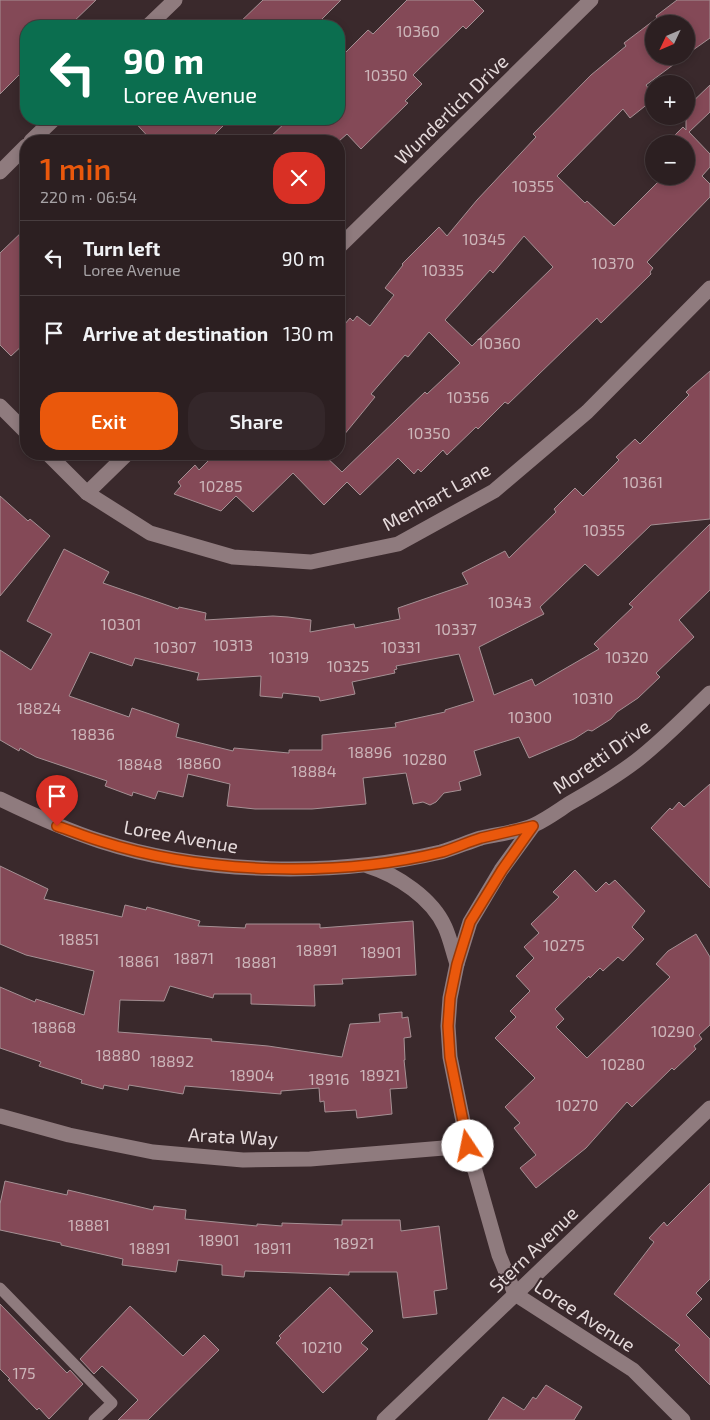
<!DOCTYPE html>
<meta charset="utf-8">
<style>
body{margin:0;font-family:"Exo 2",sans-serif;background:#34272a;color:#f1f3f6;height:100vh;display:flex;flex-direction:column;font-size:19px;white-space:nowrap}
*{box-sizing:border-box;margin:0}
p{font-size:16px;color:#a6a2a5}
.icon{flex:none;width:28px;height:28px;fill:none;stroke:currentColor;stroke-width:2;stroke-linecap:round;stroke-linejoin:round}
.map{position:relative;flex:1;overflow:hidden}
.sheet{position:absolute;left:20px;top:135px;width:325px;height:325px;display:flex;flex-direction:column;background:#2c1f21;border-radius:20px;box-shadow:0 2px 8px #0003,0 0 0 1px #483d3f}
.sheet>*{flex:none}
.top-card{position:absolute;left:20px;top:20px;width:325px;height:105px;border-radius:20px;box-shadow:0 2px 8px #0003,0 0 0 1px #483d3f;background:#0b6e4f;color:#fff;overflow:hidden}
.needle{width:32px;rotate:226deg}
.tools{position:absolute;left:645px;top:15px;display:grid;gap:10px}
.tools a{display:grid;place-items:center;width:50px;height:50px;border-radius:50%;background:#2c1f21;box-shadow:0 2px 8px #0003,0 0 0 1px #483d3f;font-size:25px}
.pin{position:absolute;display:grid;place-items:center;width:42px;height:42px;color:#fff;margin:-51px -21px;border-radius:50% 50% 50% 0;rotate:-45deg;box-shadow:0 0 5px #0007}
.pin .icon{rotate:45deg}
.me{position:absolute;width:55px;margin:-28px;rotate:349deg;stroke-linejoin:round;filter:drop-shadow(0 0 4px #0008)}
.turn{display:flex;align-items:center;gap:18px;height:105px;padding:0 20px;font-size:22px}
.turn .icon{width:65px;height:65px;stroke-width:2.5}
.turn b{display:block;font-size:35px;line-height:42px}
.round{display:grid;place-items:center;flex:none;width:52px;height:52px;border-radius:20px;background:#34272a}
.headline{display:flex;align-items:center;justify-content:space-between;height:85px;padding:0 20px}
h1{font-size:30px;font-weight:600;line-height:38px;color:#ea580c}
.action{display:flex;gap:10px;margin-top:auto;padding:10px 20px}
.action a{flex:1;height:58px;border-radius:20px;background:#ea580c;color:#fff;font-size:20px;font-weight:600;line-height:58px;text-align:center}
.action a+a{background:#34272a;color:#f1f3f6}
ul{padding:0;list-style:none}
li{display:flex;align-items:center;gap:15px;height:75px;padding:0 20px;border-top:1px solid #483d3f}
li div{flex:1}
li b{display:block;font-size:19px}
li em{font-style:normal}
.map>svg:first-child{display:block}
.building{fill:#844957;stroke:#a59094;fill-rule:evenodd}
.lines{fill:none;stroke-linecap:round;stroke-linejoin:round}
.service{stroke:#8f7b7e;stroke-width:11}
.minor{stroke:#8f7b7e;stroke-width:15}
.route-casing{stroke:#983908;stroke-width:12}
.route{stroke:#ea580c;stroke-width:9}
.labels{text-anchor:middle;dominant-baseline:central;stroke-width:4;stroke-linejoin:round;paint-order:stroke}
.number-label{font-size:16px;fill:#cdb6ba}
.street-label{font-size:19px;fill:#e5dadb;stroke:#3a292c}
</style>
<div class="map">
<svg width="710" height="1420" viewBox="0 0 710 1420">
<rect width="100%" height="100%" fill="#3a292c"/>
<!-- building -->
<g class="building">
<polygon points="0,0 96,0 69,26 26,26 26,68 0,94"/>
<polygon points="263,0 341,0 315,26 236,26"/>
<polygon points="407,0 473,0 484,11 466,29 463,26 413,75 422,84 405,101 408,103 361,149 347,134 339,141 266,141 289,119 339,119 339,59 368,30 373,34"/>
<path d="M677,0h33v38l-24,17v-31h-32v32h31l-39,29 8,11v3l-24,19 -7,-9 -66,67 28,27 2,-2 27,25 50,-50h22v-32h-16l-2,-2 15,-15 3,3v-22l24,-23v27l-21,20 21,22v13l-8,9 8,8v13l-63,65 6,6 -3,4 1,2 -50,49 -4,-5 -89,86 -3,-2 -27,27 -2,-2 -29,28 -4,-5 -22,22 -3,-3 -4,5 -16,-16 -38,37 -13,-13 -23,23 -31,-32 -40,39 -17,-16 -15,15 -47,-17 7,-8 -3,-4 17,-17 4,5 16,-16h108l19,18 83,-80 2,2 33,-31 -31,-31 -21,25 -3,-2 -34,39 4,3 -36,44v-110l11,-13 3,3 4,-5 13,10 24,-31 -9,-7 18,-23 -1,-1 37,-37 8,9 30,-36 59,-63 -3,-3 58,-59 35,-29 -2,-3 33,-25 -1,-2zM524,236l29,31 -81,79 -27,-26 45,-50 3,3z"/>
<polygon points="132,119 230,119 208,141 152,141"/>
<polygon points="26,228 26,342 11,356 0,345 0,253"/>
<path d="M710,371v148l-59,6 -53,51 -13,-12 -45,43 4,7 -65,33 15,48 38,-16 3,7 64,-37 -5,-5 39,-37 -4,-3 81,-80v66l-31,30 15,17 -38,36 4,4 -22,21 -21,14 -6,7 -19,12 -4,-1 -14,9 -45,19 -10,-21 -45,14 7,24 -22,7 2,8 -17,3 -8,9 -6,3 -7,-3 -10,2 -7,-31 -43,5 3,26 -54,5h-57l-28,-3 3,-22 -42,-10 -5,23 -25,-6 -3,8 -22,-7 -1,4 -27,-10 2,-5 -71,-24 -16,-9 -1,3 -19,-11v-90l31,20 21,-36 -25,-13 37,-72 45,23 -6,11 75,26 1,-2 27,6 -1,7 68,-4 15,1 23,3 -1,12 44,-8 1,4 45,-9 -2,-11 70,-24 -6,-11 43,-22 4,7 47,-46 -2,-3 21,-21 8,8 36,-36 -3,-3 19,-18 5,5 49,-49 -3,-3zM90,652l42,14 3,-8 64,15 -2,7 64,-4 -1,20 22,2 1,-5 36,4 1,4 35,-7 -3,-12 43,-9 -1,-3 3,-1 -1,-3 63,-12 15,47 -29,9v2l-50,11 1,4 -74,8v15h-33v3l-55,-5 -1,3 -57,-14 3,-13 -47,-16 -3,9 -60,-21z"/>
<polygon points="0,496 28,521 30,519 50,536 0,596"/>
<polygon points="710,784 710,888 651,828 670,808 672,810 679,802 684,807"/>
<polygon points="0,866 48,889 44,899 122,917 125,905 146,910 147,907 200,921 198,926 245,928 246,924 320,924 320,928 413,921 416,975 342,979 343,984 314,985 315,1006 251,1004 251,994 214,994 213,998 170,986 164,1001 120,1000 118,1032 212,1039 211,1041 268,1046 342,1057 350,1024 380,1022 379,1014 402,1012 402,1018 408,1017 411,1037 404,1038 405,1060 404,1060 407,1088 390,1089 392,1114 357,1118 356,1110 325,1112 324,1101 320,1102 319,1088 281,1091 281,1094 185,1086 183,1094 129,1085 128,1090 104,1085 103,1089 81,1083 82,1080 39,1066 41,1062 0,1048 0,987 35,1002 36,999 84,1015 94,971 26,955 0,944"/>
<polygon points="575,870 596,892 606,882 609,885 615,880 645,911 632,927 644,939 623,961 618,957 603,971 600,968 590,978 589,976 555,1009 564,1019 556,1027 587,1058 670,977 656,964 668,951 696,934 710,957 710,1025 699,1035 702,1039 694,1046 696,1049 674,1070 672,1068 632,1107 627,1102 586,1148 536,1188 520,1168 536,1155 514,1128 520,1123 505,1107 535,1078 495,1038 516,1017 510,1011 530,991 516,976 534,958 524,947 539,933 531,924 559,897 553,892"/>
<polygon points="5,1181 67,1195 68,1190 153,1210 154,1206 186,1210 185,1219 257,1226 257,1224 282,1226 282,1223 342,1225 342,1220 400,1220 401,1231 439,1226 447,1289 434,1291 437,1314 403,1318 397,1272 349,1272 349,1275 245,1271 244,1277 222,1275 222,1265 178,1260 176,1272 122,1265 123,1259 61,1245 61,1243 0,1230 0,1204"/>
<polygon points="710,1183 710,1279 696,1293 702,1299 686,1315 710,1339 710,1385 675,1350 680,1345 614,1294 654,1242 649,1238 664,1222 667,1226"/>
<polygon points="330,1287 373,1331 361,1343 368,1349 323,1393 276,1343 281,1338 279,1336"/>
<polygon points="0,1304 67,1373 70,1370 83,1384 49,1419 39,1408 37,1410 8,1380 10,1379 0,1369"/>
<polygon points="130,1306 183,1356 204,1335 219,1350 148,1420 118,1420 138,1400 102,1366 94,1374 80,1359"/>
<polygon points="546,1385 582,1407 574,1420 488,1420 503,1397 524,1410 533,1397 536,1399"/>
</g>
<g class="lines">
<!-- service -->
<polyline class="service" points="0,1288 112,1403 94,1420"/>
<!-- minor -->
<g class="minor">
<polyline points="148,26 175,0"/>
<polyline points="31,141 54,119"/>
<polyline points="0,172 26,146"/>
<polyline points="339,247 591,0"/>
<polyline points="0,406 26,432"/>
<polyline points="48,454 87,493 150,533 233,557 311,562 398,544 494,491 587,412 710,288"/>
<polyline points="87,493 127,454"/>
<path d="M0,799c33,16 65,31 100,42 105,34 234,36 341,11 14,-4 27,-10 40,-14 17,-4 37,-6 53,-13 13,-6 25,-15 36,-22 23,-13 45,-26 66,-42 26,-20 50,-45 74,-68"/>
<polyline points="533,826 501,870 470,922 457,964 450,998 448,1026 450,1057 468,1146 499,1255 515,1294 633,1370 683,1420"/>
<path d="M368,866c29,9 64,32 77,61 5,11 8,25 12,37"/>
<polyline points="0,1116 69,1135 153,1152 243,1160 310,1159 468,1146"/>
<polyline points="384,1420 710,1108"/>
</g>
</g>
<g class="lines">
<defs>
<path id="route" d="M57,826c15,5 29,11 43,15 103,33 237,37 342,11 13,-4 26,-10 39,-14 17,-4 35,-8 52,-12l-31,44 -32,52 -13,42 -7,34 -2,28 2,31 18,89"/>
</defs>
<!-- route casing -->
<use href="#route" class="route-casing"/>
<!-- route -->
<use href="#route" class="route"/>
</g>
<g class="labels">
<!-- number labels -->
<g class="number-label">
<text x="418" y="30">10360</text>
<text x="386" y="74">10350</text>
<text x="533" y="185">10355</text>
<text x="484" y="238">10345</text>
<text x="613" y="262">10370</text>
<text x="443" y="269">10335</text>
<text x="499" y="342">10360</text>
<text x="468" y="396">10356</text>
<text x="429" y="432">10350</text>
<text x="643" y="481">10361</text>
<text x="221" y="485">10285</text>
<text x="604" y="529">10355</text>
<text x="510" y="601">10343</text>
<text x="121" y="623">10301</text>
<text x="456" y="628">10337</text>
<text x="233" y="644">10313</text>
<text x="175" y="646">10307</text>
<text x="401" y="646">10331</text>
<text x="289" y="656">10319</text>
<text x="627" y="656">10320</text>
<text x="348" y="665">10325</text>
<text x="593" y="697">10310</text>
<text x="39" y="707">18824</text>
<text x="530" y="716">10300</text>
<text x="93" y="733">18836</text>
<text x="370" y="751">18896</text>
<text x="425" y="758">10280</text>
<text x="199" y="762">18860</text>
<text x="140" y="763">18848</text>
<text x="314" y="770">18884</text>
<text x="79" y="938">18851</text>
<text x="564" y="944">10275</text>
<text x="317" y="949">18891</text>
<text x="381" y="951">18901</text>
<text x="194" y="957">18871</text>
<text x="139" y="960">18861</text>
<text x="256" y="961">18881</text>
<text x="54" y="1026">18868</text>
<text x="673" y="1030">10290</text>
<text x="118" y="1054">18880</text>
<text x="172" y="1060">18892</text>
<text x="623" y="1063">10280</text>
<text x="252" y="1074">18904</text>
<text x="380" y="1074">18921</text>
<text x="329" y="1078">18916</text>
<text x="577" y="1104">10270</text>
<text x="89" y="1224">18881</text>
<text x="219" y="1239">18901</text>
<text x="354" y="1242">18921</text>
<text x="150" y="1247">18891</text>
<text x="273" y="1247">18911</text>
<text x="322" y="1346">10210</text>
<text x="24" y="1372">175</text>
</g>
<!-- street labels -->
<g class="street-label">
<text transform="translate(451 109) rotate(-44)">Wunderlich Drive</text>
<text transform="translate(436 496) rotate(-29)">Menhart Lane</text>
<text transform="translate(601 756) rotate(-35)">Moretti Drive</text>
<text transform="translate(181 836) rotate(10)">Loree Avenue</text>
<text transform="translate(233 1136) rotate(3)">Arata Way</text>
<text transform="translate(533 1249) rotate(-44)">Stern Avenue</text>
<text transform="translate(585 1315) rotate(33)">Loree Avenue</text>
</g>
</g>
</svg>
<div class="tools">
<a><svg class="needle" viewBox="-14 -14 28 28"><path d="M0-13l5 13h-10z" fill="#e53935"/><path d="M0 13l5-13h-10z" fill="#a6a2a5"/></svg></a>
<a>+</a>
<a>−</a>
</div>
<div class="pin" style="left:57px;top:826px;background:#d93025"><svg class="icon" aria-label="arrive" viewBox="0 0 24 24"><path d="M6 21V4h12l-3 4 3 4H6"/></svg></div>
<svg class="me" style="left:468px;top:1146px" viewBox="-20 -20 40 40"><circle r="19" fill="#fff"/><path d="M0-13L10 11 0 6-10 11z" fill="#ea580c"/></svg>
<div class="top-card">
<div class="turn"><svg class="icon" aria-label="left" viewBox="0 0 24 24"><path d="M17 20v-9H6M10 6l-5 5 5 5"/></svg><div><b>90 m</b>Loree Avenue</div></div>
</div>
<section class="sheet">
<div class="headline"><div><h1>1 min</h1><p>220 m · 06:54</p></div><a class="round" style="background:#d93025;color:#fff"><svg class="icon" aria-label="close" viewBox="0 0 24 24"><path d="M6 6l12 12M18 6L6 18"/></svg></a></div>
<ul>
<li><svg class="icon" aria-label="left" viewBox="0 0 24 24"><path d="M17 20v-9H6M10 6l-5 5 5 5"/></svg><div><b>Turn left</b><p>Loree Avenue</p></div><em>90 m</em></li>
<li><svg class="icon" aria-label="arrive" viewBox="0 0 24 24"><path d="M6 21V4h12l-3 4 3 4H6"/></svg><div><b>Arrive at destination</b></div><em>130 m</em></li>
</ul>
<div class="action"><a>Exit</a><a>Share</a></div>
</section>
</div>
